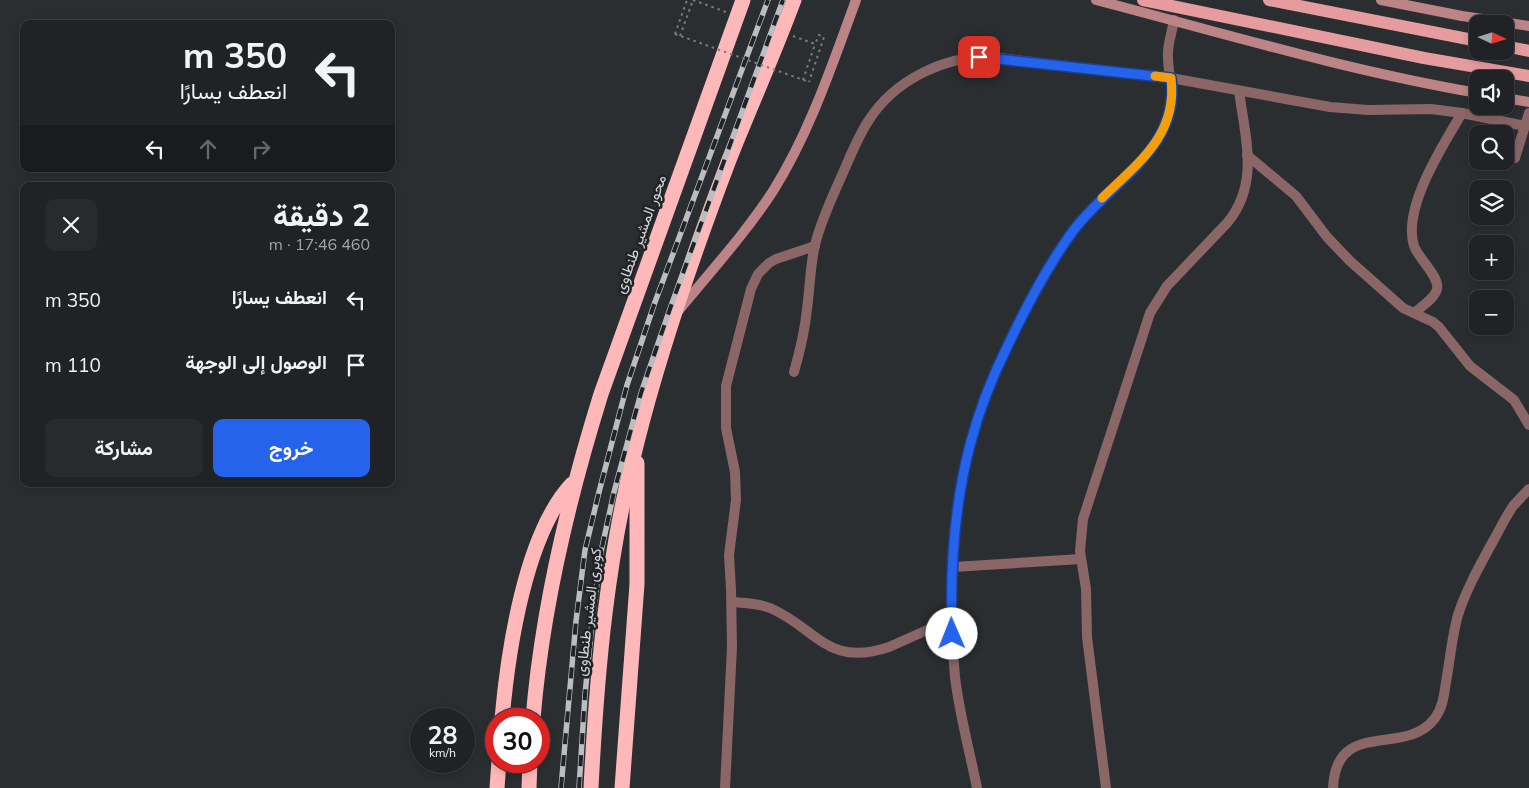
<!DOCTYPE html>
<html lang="ar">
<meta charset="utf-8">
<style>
body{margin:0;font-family:Mulish,Vazirmatn,sans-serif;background:#282a2d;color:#f1f3f6;direction:rtl;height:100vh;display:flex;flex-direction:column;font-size:19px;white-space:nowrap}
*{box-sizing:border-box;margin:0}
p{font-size:16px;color:#a2a4a7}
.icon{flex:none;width:28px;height:28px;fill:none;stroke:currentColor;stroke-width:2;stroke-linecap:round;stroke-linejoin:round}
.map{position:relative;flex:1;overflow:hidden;direction:ltr}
.sheet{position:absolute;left:20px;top:182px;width:375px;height:305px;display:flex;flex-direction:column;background:#202225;border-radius:10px;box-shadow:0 2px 8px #0003,0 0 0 1px #3d3f42;direction:rtl}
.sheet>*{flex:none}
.banner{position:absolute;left:20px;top:20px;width:375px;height:152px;border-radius:10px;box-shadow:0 2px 8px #0003,0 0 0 1px #3d3f42;direction:rtl;background:#202225;color:#f1f3f6;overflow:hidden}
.needle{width:32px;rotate:94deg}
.controls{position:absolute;left:1469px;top:15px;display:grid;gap:10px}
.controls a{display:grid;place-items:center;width:45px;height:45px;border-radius:10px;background:#202225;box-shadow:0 2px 8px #0003,0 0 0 1px #3d3f42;font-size:25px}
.speed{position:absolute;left:410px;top:708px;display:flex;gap:10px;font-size:25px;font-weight:700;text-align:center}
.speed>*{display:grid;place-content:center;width:65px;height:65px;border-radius:50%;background:#202225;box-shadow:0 2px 8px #0003,0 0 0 1px #3d3f42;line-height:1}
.speed small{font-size:12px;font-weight:400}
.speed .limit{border:8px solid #d22;background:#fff;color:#111}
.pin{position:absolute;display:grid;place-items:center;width:42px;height:42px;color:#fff;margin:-21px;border-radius:10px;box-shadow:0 2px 8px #0006}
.me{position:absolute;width:55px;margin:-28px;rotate:359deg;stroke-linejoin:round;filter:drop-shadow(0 0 4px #0008)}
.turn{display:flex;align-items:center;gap:18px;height:105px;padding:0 25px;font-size:22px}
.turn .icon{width:65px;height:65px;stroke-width:2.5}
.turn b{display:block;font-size:35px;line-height:42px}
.lanes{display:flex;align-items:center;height:48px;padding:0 25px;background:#0003;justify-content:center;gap:25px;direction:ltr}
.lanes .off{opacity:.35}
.round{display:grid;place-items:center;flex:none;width:52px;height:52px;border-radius:10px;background:#282a2d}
.headline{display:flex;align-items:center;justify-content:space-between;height:85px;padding:0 25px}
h1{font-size:30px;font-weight:700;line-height:38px}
.action{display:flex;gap:10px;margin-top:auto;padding:10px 25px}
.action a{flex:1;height:58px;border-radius:10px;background:#2563eb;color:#fff;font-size:20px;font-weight:700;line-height:58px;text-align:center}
.action a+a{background:#282a2d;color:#f1f3f6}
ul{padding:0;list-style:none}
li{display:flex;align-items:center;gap:15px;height:65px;padding:0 25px}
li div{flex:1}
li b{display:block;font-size:19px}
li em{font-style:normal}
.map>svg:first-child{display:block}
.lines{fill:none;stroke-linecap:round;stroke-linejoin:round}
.path{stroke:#7b7d80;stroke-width:2;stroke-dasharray:2.5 4;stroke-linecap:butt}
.street{stroke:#8a6667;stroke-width:10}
.secondary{stroke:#bd8487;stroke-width:10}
.primary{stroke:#e69c9f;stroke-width:12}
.highway{stroke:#ffb8ba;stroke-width:15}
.rail-casing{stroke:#bbbdbf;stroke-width:5.5}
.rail{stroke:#212427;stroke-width:4;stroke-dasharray:11;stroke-linecap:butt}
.path-bridge{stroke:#7b7d80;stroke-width:2;stroke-dasharray:2.5 4;stroke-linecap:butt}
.route-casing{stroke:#184099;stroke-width:12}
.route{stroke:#2563eb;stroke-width:9}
.slow{stroke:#f59e0b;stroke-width:9}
.labels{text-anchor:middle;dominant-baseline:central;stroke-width:5;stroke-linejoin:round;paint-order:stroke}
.street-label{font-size:15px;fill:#d3d5d7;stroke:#212427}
</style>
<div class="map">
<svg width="1529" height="788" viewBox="0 0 1529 788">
<rect width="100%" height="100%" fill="#2b2e31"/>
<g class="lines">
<!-- path -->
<g class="path">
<polyline points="693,0 726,12"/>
<polyline points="675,34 687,0"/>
<polyline points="680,36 693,0"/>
<polyline points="793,36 815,44 819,35 824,37 809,82"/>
<polyline points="803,80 815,44"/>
</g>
<!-- street -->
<g class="street">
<polyline points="1247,155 1296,196 1327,237 1350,261 1403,308 1433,322 1439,327 1470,366 1514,400 1529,425"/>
<polyline points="1515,158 1529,113"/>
<path d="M1414,313c7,-6 21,-15 23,-24 3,-12 -19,-31 -23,-43 -12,-38 29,-101 48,-133"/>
<path d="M794,372c6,-21 11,-42 13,-63 3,-21 3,-43 8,-64 6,-25 17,-47 27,-70 8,-18 15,-36 25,-52 27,-44 81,-70 132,-65l172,20 159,29 38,3 63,-1 31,4 63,13"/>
<polyline points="953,567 1081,559"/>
<path d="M732,602c13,1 26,1 38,6 47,20 57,60 119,39l63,-28"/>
<polyline points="725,788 732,647 731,589 729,555 736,500 735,472 726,428 726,386 751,289 758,274 769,263 776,259 815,246"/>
<path d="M977,788c-7,-35 -18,-76 -22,-111 -8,-81 -3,-175 21,-253 20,-63 52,-121 86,-177 11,-19 26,-36 43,-51 25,-23 54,-47 64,-81 7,-22 -1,-37 -1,-58 -1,-12 4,-24 6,-37"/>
<path d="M1106,788l-19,-151 -1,-48 -6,-38 3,-32 67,-206 17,-27 61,-64c32,-40 17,-85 11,-131"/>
<path d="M1333,788c3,-71 73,-30 102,-70 8,-11 9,-23 11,-36 4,-22 6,-46 12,-67 10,-32 32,-67 47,-96l8,-13 16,-17"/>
</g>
<!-- secondary -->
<g class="secondary">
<path d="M1096,0c126,33 253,71 382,93"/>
<polyline points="1381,0 1462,16 1529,26"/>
<polyline points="1505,98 1529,102"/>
<path d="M679,310c32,-39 66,-76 94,-119 37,-59 59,-126 83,-191"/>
</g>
<!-- primary -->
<g class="primary">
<polyline points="1143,0 1424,58 1529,76"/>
<polyline points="1269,0 1478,41"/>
<polyline points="1505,46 1529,51"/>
</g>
<!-- highway -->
<g class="highway">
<path d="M502,719c6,-68 23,-185 70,-235"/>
<path d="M533,719c9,-111 35,-219 68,-325l142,-394"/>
<polyline points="497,788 499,761"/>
<polyline points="529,788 530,761"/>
<path d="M591,788c6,-119 16,-231 46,-346 24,-95 57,-190 92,-282 21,-53 45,-106 65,-160"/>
<polyline points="622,788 637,584 637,463"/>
</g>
<defs>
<g id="rail">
<polyline points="561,788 576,621 585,550 599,492 627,385 655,302 768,0"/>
<polyline points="579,788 585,695 592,622 601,552 614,492 641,393 671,306 783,0"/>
</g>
</defs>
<!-- rail casing -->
<use href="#rail" class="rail-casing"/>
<!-- rail -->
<use href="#rail" class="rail"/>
<!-- path-bridge -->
<polyline class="path-bridge" points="675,34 809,82"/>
</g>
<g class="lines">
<defs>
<path id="route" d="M952,634c-2,-62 2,-128 18,-189 9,-35 23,-70 39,-102 18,-38 39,-78 64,-112 37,-50 108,-81 98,-153l-192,-21"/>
</defs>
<!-- route casing -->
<use href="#route" class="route-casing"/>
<!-- route -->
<use href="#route" class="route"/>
<!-- slow -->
<path class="slow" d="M1102,198c36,-35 76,-63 69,-120l-16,-2"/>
</g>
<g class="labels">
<!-- street labels -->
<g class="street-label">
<text transform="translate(640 234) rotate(-70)">محور المشير طنطاوى</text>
<text transform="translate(588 612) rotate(-83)">كوبرى المشير طنطاوى</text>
</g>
</g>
</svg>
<div class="controls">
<a><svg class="needle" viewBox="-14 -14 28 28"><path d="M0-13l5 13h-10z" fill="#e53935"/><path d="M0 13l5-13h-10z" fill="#a2a4a7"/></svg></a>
<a><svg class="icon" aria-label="sound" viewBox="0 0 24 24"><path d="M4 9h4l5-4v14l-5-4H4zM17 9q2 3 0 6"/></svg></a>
<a><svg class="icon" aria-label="search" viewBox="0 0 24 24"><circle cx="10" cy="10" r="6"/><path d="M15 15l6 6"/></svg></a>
<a><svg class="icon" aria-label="layers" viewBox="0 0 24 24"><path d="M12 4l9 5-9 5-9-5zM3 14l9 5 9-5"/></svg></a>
<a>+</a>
<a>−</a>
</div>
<div class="speed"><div>28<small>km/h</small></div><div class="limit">30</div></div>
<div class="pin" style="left:979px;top:57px;background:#d93025"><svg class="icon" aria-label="arrive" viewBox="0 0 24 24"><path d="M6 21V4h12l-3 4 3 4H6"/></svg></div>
<svg class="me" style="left:952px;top:634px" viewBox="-20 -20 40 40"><circle r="19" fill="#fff"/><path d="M0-13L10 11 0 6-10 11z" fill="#2563eb"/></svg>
<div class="banner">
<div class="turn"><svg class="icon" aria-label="left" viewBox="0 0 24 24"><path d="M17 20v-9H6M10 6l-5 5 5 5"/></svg><div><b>350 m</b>انعطف يسارًا</div></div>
<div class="lanes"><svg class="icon" aria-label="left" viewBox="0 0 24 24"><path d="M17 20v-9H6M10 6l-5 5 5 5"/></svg><svg class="icon off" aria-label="ahead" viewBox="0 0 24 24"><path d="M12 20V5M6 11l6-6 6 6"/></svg><svg class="icon off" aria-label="right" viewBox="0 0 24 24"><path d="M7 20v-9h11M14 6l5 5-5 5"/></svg></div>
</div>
<section class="sheet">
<div class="headline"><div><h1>2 دقيقة</h1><p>460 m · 17:46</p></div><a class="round"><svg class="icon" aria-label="close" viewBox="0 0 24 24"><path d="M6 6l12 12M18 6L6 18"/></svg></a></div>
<ul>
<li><svg class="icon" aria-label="left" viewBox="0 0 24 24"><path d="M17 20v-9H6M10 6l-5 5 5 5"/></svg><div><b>انعطف يسارًا</b></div><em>350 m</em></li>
<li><svg class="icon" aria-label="arrive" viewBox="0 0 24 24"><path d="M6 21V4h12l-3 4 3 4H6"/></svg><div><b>الوصول إلى الوجهة</b></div><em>110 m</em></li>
</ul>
<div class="action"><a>خروج</a><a>مشاركة</a></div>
</section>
</div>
